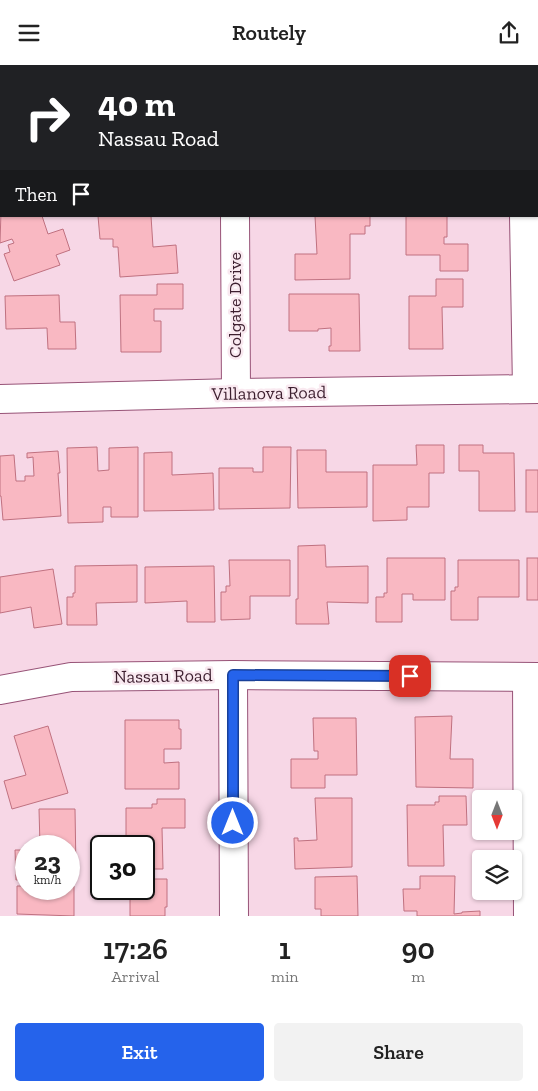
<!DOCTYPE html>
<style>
body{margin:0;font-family:"Zilla Slab",serif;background:#f2f2f2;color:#222;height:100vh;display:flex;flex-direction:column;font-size:19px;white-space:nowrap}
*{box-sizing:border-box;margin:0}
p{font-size:16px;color:#767676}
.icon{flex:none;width:28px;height:28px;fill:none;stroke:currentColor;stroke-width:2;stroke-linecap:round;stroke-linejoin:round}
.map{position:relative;height:851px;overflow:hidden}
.details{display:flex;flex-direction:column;background:#fff;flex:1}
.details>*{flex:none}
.guide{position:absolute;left:0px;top:0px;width:539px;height:152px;box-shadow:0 1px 4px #0004;background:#202124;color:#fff;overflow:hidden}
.needle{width:32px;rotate:180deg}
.fabs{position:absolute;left:472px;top:725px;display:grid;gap:10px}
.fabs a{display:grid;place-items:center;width:50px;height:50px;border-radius:5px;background:#fff;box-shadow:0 1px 4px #0004;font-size:25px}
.speed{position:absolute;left:15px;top:770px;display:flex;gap:10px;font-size:25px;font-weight:700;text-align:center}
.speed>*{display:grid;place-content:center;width:65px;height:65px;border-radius:50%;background:#fff;box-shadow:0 1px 4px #0004;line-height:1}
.speed small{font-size:12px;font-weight:400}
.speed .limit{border:2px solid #111;border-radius:8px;background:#fff;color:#111}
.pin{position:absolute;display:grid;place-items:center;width:42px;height:42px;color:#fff;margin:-21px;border-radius:10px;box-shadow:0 2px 8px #0006}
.me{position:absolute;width:55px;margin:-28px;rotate:0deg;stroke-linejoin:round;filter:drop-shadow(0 0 4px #0008)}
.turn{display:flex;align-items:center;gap:18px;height:105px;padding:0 15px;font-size:22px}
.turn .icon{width:65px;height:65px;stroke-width:2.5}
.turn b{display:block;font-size:35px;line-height:42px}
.then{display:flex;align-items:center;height:48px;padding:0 15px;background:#0003;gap:10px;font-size:19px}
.eta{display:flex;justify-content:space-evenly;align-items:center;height:85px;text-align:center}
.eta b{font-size:30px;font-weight:600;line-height:35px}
.primary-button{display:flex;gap:10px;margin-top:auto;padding:10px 15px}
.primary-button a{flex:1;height:58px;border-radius:5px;background:#2563eb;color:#fff;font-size:20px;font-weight:600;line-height:58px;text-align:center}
.primary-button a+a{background:#f2f2f2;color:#222}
header{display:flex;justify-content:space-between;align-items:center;height:65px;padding:0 15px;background:#fff;font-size:22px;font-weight:600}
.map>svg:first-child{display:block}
.building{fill:#f9b8c2;stroke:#c07180}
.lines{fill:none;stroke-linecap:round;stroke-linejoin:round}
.minor-casing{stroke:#975377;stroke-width:30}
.minor{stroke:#fff;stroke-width:28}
.route-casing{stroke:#184099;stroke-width:12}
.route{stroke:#2563eb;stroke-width:9}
.labels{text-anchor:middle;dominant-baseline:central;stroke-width:5;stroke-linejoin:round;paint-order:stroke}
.street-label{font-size:18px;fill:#3d1f2f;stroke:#f9e9f0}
</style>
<header><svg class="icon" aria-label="menu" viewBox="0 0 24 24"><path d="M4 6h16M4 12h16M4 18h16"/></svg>Routely<svg class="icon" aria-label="share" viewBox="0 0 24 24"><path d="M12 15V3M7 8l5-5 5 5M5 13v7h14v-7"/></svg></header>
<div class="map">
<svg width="538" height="851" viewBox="0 0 538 851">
<rect width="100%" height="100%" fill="#f7d7e6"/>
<!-- building -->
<g class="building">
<polygon points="76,0 109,0 109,1 77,1"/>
<polygon points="238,0 308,0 309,1 239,1"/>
<polygon points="392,0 435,0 435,1 389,1"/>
<polygon points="0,66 1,66 1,110 0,107"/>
<polygon points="1,110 1,140 0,141 0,111"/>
<polygon points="1,146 1,151 42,151 48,169 63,164 70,185 56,190 60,200 14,216 4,189 10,187 8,180 14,178 12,174 0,178"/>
<polygon points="98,151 151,151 153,182 176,180 178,208 120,212 118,182 113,182 113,174 100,174"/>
<polygon points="315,151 370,151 370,161 365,161 365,169 350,169 350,214 295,215 295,189 317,189"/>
<polygon points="406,151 447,151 447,172 444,172 444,179 468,179 468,206 440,206 440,190 406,190"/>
<polygon points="436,214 463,214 463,242 442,242 443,284 409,284 409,231 436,231"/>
<polygon points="157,219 183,219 183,244 154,244 154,256 161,256 161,287 121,287 120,230 157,230"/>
<polygon points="289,229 359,229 360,286 329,286 329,281 331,281 331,263 318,264 318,266 289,266"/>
<polygon points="59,230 60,257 75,257 76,284 48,284 47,263 6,264 5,231"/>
<polygon points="416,380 444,380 444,408 429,408 429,442 407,442 407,455 373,456 373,400 417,400"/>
<polygon points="459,380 483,380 483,388 514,388 515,446 479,446 479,406 459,406"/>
<polygon points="97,382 98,406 109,405 109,383 138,382 138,452 111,452 111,442 103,442 103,457 68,458 67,383"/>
<polygon points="263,382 291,382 290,443 219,444 219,403 253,403 253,407 263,407"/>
<polygon points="297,385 326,385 326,407 367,407 367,442 298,443"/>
<polygon points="58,386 60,408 58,408 61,451 3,455 1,431 0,431 0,391 14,390 16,416 25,416 25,411 34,411 33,392 27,393 27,388"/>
<polygon points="172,387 172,410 213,408 214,445 144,446 144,388"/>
<rect x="526" y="405" width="12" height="42"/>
<polygon points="325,480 326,502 368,501 368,538 327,537 329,559 296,559 296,534 298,534 298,481"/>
<polygon points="387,493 445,493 445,535 413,535 413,529 402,529 402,557 376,557 376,532 384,532 384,528 387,528"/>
<rect x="527" y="493" width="11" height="42"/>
<polygon points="229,495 290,495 290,531 250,531 250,554 221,555 221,527 226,527 226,521 230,521"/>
<polygon points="458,495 519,495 519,532 478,532 478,555 451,555 451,526 455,526 455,522 458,522"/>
<polygon points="137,500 137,537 96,538 97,560 67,560 67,532 73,532 73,528 75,528 75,501"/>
<polygon points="214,501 215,557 187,557 187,536 145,538 145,502"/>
<polygon points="53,504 62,559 34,563 31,542 0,548 0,512"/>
<polygon points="452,651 450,694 473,694 473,723 416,722 415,652"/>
<polygon points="313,653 356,653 357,710 325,710 325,723 291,723 291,694 318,694 318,686 314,686"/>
<polygon points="125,655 179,655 179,664 181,664 181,684 164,684 164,698 179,697 179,724 125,724"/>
<polygon points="48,661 68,728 12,744 4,716 26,710 14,671"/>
<polygon points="439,731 466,731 467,760 443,760 444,801 408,801 407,740 435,740 435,737 439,737"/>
<polygon points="315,733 352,733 352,802 295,804 294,773 298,773 298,776 317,775"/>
<polygon points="157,734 185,734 185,763 162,763 163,804 144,804 144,781 126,781 126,743 152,743 152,739 157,739"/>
<polygon points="39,744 75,744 76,805 69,805 69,781 40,781"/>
<polygon points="15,785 26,785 26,814 16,815"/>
<polygon points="357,811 358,851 321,851 321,844 315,844 315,812"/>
<polygon points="420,811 455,811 454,849 462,848 462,847 480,846 480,851 417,851 417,846 404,846 403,824 420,824"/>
<polygon points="144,814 167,814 167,842 165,842 165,851 130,851 130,824 144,824"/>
<polygon points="17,821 26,821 26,824 69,824 69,821 74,821 74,851 17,849"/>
</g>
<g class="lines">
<defs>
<g id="minor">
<polyline points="171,0 171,1"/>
<polyline points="489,0 489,1"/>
<polyline points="235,151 236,328"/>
<polyline points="524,151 527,324"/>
<polyline points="0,334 236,328 538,324"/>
<polyline points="233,610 234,851"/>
<polyline points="527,612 528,851"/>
<polyline points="0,625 71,612 233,610 538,612"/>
</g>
</defs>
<!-- minor casing -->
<use href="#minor" class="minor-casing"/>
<!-- minor -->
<use href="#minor" class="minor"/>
</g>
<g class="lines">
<defs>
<polyline id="route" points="233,758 233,610 410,611"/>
</defs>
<!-- route casing -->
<use href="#route" class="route-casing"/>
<!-- route -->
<use href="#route" class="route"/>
</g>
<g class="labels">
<!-- street labels -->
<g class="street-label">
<text transform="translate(235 240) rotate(-90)">Colgate Drive</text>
<text transform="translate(269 328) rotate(-1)">Villanova Road</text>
<text transform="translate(163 611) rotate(-1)">Nassau Road</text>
</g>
</g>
</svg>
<div class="fabs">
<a><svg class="needle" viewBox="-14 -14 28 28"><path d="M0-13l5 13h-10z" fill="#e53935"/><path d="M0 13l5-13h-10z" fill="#767676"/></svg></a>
<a><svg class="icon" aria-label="layers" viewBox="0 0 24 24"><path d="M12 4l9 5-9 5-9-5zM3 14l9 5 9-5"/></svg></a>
</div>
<div class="speed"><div>23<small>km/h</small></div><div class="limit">30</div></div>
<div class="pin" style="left:410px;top:611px;background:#d93025"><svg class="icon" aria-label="arrive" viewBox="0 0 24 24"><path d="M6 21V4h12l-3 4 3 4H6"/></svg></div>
<svg class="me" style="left:233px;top:758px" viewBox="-20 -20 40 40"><circle r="17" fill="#2563eb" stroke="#fff" stroke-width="3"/><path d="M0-11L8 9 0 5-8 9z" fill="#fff"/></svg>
<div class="guide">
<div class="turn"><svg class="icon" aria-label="right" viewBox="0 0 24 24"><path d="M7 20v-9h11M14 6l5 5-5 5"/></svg><div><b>40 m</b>Nassau Road</div></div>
<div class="then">Then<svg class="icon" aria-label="arrive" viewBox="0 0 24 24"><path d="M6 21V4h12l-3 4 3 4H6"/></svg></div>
</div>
</div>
<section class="details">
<div class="eta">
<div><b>17:26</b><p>Arrival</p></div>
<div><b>1</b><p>min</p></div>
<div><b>90</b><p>m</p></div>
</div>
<div class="primary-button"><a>Exit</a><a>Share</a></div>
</section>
